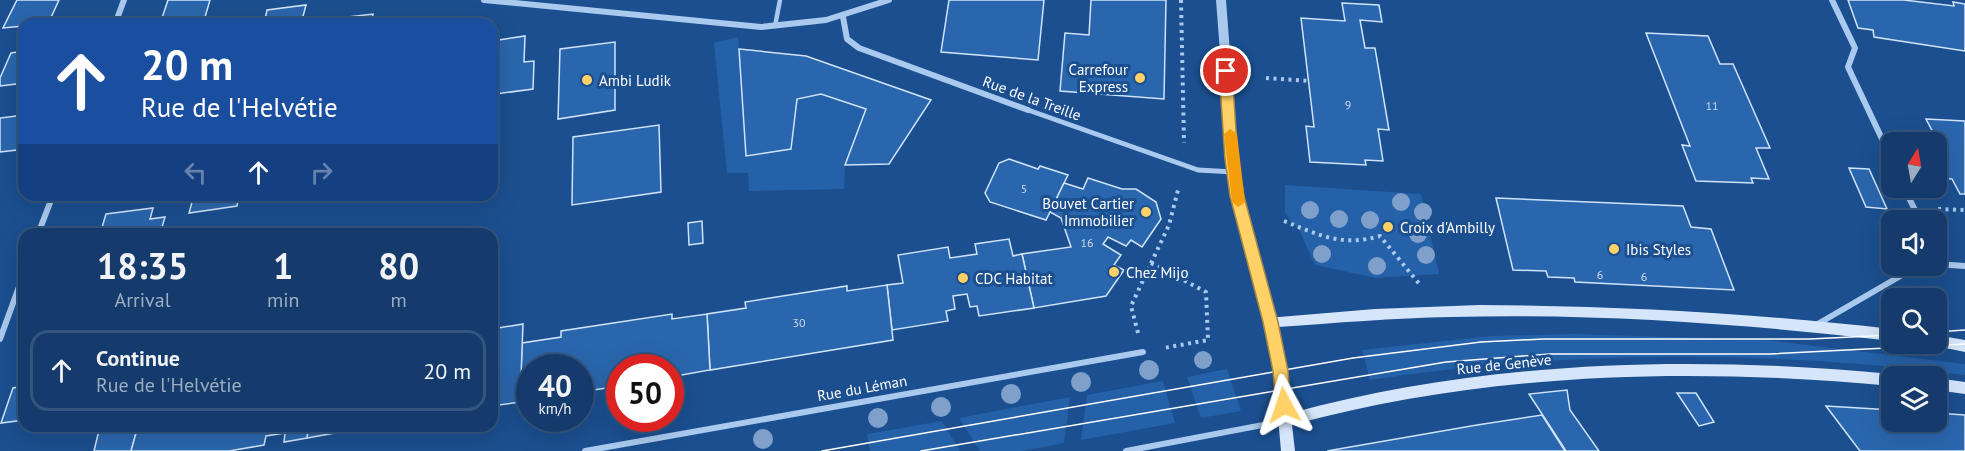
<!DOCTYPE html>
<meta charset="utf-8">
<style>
body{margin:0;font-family:"PT Sans",sans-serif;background:#214673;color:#f1f3f6;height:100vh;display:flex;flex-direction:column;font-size:22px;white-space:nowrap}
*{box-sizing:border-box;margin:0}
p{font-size:20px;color:#9dadc1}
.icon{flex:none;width:33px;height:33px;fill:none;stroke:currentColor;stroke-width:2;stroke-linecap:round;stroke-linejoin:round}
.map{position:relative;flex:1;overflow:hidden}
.drawer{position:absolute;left:18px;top:228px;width:480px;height:204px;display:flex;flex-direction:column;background:#143b6b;border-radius:18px;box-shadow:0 6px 24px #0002,0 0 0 2px #33557e}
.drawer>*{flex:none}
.banner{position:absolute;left:18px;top:18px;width:480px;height:183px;border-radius:18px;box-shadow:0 6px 24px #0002,0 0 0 2px #33557e;background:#1a4fa0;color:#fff;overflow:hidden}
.needle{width:39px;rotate:11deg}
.tools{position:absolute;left:1881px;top:132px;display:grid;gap:12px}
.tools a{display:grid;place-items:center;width:66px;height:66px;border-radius:12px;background:#143b6b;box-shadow:0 6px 24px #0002,0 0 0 2px #33557e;font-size:30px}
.speed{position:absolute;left:516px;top:354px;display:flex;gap:12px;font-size:30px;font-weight:700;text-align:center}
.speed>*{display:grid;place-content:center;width:78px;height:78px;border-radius:50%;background:#143b6b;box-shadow:0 6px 24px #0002,0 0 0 2px #33557e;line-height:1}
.speed small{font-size:15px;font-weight:400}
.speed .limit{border:9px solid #d22;background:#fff;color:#111}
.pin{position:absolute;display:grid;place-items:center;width:51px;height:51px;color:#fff;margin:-26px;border:3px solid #fff;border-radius:50%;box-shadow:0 2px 6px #0007}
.me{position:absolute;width:66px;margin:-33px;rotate:355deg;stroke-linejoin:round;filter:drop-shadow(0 0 4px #0008)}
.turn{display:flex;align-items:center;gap:21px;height:126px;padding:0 24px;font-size:27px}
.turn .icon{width:78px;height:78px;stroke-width:2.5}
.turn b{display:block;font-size:42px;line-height:51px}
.lanes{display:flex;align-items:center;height:57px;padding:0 24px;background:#0003;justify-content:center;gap:30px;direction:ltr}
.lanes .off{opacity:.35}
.eta{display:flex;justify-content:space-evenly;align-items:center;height:102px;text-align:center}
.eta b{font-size:36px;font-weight:700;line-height:42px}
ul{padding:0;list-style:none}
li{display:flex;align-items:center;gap:18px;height:81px;margin:0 12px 9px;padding:0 12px;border:3px solid #33557e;border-radius:18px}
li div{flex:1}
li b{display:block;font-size:22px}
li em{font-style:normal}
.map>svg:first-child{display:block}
.green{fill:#2461a8}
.building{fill:#2a66ad;stroke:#cfe3fa;stroke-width:1.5}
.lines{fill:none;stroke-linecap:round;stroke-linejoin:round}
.path{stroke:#a9c9ee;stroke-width:4;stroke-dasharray:3 4.5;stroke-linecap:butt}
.service{stroke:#a9c9ee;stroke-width:4.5}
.pedestrian{stroke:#a9c9ee;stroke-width:5}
.minor{stroke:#a9c9ee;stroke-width:6}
.tertiary{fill:#a9c9ee;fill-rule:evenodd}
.secondary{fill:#d6e6fa;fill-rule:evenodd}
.tram{stroke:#fff;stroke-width:1.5}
.tree{fill:#7ea0ca}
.route{fill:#ffd166;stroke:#a68842;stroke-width:1.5}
.slow{fill:#f59e0b}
.poi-dot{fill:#ffd166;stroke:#1b4f8f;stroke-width:2}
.labels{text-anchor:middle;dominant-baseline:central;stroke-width:6;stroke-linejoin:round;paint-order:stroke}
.number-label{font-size:12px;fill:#cad9ea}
.poi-label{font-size:15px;fill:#fff;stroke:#1b4f8f;text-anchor:start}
.street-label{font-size:15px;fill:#fff;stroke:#1b4f8f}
</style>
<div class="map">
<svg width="1965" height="451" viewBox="0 0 1965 451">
<rect width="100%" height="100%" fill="#1b4f8f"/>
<!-- green -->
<g class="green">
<polygon points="738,37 747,156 791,149 797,99 821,94 866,109 845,165 844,189 749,191 748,173 727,173 714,43"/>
<polygon points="1285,185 1421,194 1439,274 1376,278 1315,265 1300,232 1285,213"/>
<path d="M1574,334l192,6 199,24v11c-197,-25 -399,-25 -595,5l-8,-30 129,-14z"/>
<polygon points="1227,369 1241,411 1201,418 1187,377"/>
<polygon points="1163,381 1175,423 1081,440 1087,395"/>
<polygon points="1070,397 1064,443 1023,451 980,451 959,418"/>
<polygon points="942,421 960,451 870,451 867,434"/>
</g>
<!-- building -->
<g class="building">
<polygon points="17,0 59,0 48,24 24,24 24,26 3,28"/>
<polygon points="168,0 210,0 203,24 160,24"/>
<polygon points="949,0 1044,0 1038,60 941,52"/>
<polygon points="1091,0 1166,0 1164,99 1060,91 1065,33 1089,35"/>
<polygon points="1848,0 1904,0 1954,6 1953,2 1965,4 1965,51 1874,37 1873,30 1858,28"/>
<polygon points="1342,3 1379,5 1382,22 1360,20 1365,48 1375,48 1389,130 1378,129 1383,161 1365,160 1366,165 1310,162 1306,126 1314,127 1301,18 1345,21"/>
<polygon points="306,5 301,24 264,24 267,10"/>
<polygon points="373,14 371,24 312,24 313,21"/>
<polygon points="1646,33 1708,36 1720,64 1733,64 1770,148 1756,148 1769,179 1751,178 1753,183 1696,181 1682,145 1690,146"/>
<polygon points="525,36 524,62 534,61 533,89 496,94 499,40"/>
<polygon points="615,42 615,110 558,119 560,49"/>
<polygon points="739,49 806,56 931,100 889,164 845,165 866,109 821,94 797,99 791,149 746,156"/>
<polygon points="24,51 24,83 0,86 0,78 11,53"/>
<polygon points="24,115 24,134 17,150 0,152 0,118"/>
<polygon points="1926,119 1965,121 1965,194 1960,194 1952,179 1936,178 1936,142 1918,142 1916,139 1937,140"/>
<polygon points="659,125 661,192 572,205 573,137"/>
<polygon points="1009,159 1038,169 1040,166 1068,175 1046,220 990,202 985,193 999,163"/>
<polygon points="1849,168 1869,169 1887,209 1866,207"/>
<polygon points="1088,178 1122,189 1136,189 1156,202 1161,219 1142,247 1131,240 1126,246 1108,237 1106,240 1103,244 1121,255 1114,265 1124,270 1106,296 1034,308 1022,254 1071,247 1061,218 1050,212 1064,183 1083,189"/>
<polygon points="194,195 239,195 237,206 189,213"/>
<polygon points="1496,198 1683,206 1691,227 1711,229 1734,290 1575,282 1574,278 1548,277 1546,271 1513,270"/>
<polygon points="153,208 150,219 165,217 160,234 100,234 106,214"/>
<polygon points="702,221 703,243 689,245 688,223"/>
<polygon points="1009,239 1013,256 1022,254 1034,308 979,316 977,306 970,307 967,294 953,296 955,309 946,311 948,321 892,330 887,285 903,283 898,255 948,247 950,258 977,254 975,244"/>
<polygon points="887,285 893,340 710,370 707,314 746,308 745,302 847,286 847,291"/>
<polygon points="672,314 672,319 707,314 710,370 670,377 670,368 620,368 620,386 580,392 580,368 530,368 530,400 520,402 522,343 561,337 561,331"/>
<polygon points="523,324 520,402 492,406 492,329"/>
<polygon points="24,386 24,420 1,423 13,388"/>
<polygon points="1567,390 1570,410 1599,451 1566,451 1529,394"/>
<polygon points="1677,393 1696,393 1714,422 1699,426"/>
<polygon points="1826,406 1892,410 1892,422 1936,422 1936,413 1965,415 1965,451 1860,451"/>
<polygon points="1542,415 1565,451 1327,451 1477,425"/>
<polygon points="100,426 138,426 131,451 94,451"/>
<polygon points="138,426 309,426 307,438 284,442 285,433 266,436 264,445 229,451 131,451"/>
<polygon points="309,426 374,426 307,438"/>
</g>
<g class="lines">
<!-- path -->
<g class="path">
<polyline points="1181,0 1184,143"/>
<polyline points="1266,78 1309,81"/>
<polyline points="1938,209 1965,210"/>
<path d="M1284,221c35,14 58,26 96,15l41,50"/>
<polyline points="1151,263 1206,292 1208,340 1164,348"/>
<polyline points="1138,333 1131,306 1169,225 1179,186"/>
</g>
<!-- service -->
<polyline class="service" points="775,26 780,0"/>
<!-- pedestrian -->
<polyline class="pedestrian" points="1028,110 1198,170 1233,172"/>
<!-- minor -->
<g class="minor">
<polyline points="484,0 761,27 826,20 889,0"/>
<polyline points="1832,0 1855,48 1848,67 1892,160"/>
<polyline points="843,17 847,39 859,48 1028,110"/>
<polyline points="115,24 124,0"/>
<polyline points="1904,188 1920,220"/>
<polyline points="38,234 53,195"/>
<polyline points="1936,264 1965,266"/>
<polyline points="1816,325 1909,271 1929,266"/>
<polyline points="0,339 24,273"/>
<polyline points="585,451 1143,352"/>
<polyline points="1126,451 1284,421"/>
</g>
<!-- tertiary -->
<polygon class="tertiary" points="1216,0 1226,0 1240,184 1277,322 1275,325 1271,327 1267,325 1265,322 1230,184"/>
<!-- secondary -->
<g class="secondary">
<path d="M1479,305c138,1 275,8 413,24v12c-147,-17 -294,-28 -441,-24 -58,1 -115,6 -173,10l10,44 3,42c195,-53 401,-58 601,-39l5,2h-5v10c-200,-19 -406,-14 -600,39l3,26h-14l-7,-80 -9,-49 2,-4 108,-9z"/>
<polygon points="1936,335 1965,340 1965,352 1931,345 1931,344 1936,344"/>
<polygon points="1936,378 1965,382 1965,394 1936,390"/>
</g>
<!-- tram -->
<g class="tram">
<polyline points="1936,332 1965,330"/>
<polyline points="822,451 1353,358 1481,342 1544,339 1810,339 1892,335"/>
<polyline points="921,451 1446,362 1550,354 1770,354 1965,344"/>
</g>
</g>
<!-- trees -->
<g class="tree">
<circle cx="1401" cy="202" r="9"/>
<circle cx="1310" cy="210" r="9"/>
<circle cx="1423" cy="212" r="9"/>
<circle cx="1339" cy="219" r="9"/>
<circle cx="1370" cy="220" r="9"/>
<circle cx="1418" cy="234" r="9"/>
<circle cx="1322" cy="254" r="9"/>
<circle cx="1426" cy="255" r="9"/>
<circle cx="1377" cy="266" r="9"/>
<circle cx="1203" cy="360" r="9"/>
<circle cx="1149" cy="370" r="10"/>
<circle cx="1081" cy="382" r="10"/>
<circle cx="1011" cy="394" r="10"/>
<circle cx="941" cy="407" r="10"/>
<circle cx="878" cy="418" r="10"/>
<circle cx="763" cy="439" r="10"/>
</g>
<!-- route -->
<polygon class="route" points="1226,66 1232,71 1238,159 1244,196 1278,322 1288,371 1291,405 1289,410 1284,412 1278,410 1276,405 1273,371 1263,322 1230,196 1225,159 1219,71"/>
<!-- slow -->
<polygon class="slow" points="1230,129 1237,134 1245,202 1238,207 1232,202 1224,134"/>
<!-- markers -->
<g class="poi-dot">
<circle cx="1140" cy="78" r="6"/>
<circle cx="587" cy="80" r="6"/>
<circle cx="1146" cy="212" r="6"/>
<circle cx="1388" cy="227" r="6"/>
<circle cx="1614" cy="249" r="6"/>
<circle cx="1114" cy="272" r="6"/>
<circle cx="963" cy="278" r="6"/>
</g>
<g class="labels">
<!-- number labels -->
<g class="number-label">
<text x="1348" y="104">9</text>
<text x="1712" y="105">11</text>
<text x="1024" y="188">5</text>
<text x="1087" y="242">16</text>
<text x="1600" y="274">6</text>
<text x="1644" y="276">6</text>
<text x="799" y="322">30</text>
</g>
<!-- poi labels -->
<g class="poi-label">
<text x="1128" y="69" text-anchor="end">Carrefour<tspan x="1128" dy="17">Express</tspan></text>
<text x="599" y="80">Ambi Ludik</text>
<text x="1134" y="203" text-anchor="end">Bouvet Cartier<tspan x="1134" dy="17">Immobilier</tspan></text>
<text x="1400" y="227">Croix d'Ambilly</text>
<text x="1626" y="249">Ibis Styles</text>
<text x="1126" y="272">Chez Mijo</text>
<text x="975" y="278">CDC Habitat</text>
</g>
<!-- street labels -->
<g class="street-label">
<text transform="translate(1032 98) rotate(20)">Rue de la Treille</text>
<text transform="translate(1504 364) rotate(-6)">Rue de Genève</text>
<text transform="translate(862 388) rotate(-10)">Rue du Léman</text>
</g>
</g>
</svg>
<div class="tools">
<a><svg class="needle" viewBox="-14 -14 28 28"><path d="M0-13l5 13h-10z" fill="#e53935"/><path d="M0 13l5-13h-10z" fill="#9dadc1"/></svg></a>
<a><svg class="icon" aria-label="sound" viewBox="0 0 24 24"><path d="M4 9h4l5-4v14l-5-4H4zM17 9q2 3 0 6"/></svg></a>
<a><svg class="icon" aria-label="search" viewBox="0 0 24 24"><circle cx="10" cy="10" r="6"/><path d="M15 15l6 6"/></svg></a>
<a><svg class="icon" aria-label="layers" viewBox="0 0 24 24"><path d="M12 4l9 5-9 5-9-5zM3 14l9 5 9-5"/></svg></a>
</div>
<div class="speed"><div>40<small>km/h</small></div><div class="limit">50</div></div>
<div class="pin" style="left:1226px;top:71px;background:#d93025"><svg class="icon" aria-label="arrive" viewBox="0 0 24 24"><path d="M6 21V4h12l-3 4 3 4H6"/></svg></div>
<svg class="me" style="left:1284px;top:405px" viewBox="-20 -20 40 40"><path d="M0-17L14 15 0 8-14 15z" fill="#ffd166" stroke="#fff" stroke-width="4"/></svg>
<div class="banner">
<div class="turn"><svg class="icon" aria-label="ahead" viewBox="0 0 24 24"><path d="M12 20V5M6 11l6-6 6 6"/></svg><div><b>20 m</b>Rue de l'Helvétie</div></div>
<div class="lanes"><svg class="icon off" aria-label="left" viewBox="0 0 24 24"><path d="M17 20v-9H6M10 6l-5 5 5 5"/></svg><svg class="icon" aria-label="ahead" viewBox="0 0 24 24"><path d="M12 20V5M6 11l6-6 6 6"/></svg><svg class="icon off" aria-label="right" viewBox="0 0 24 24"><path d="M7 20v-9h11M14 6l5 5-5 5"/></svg></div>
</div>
<section class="drawer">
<div class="eta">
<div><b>18:35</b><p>Arrival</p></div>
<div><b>1</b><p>min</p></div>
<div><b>80</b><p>m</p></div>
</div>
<ul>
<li><svg class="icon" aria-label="ahead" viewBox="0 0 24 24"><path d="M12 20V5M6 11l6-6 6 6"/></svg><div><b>Continue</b><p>Rue de l'Helvétie</p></div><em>20 m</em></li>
</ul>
</section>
</div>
